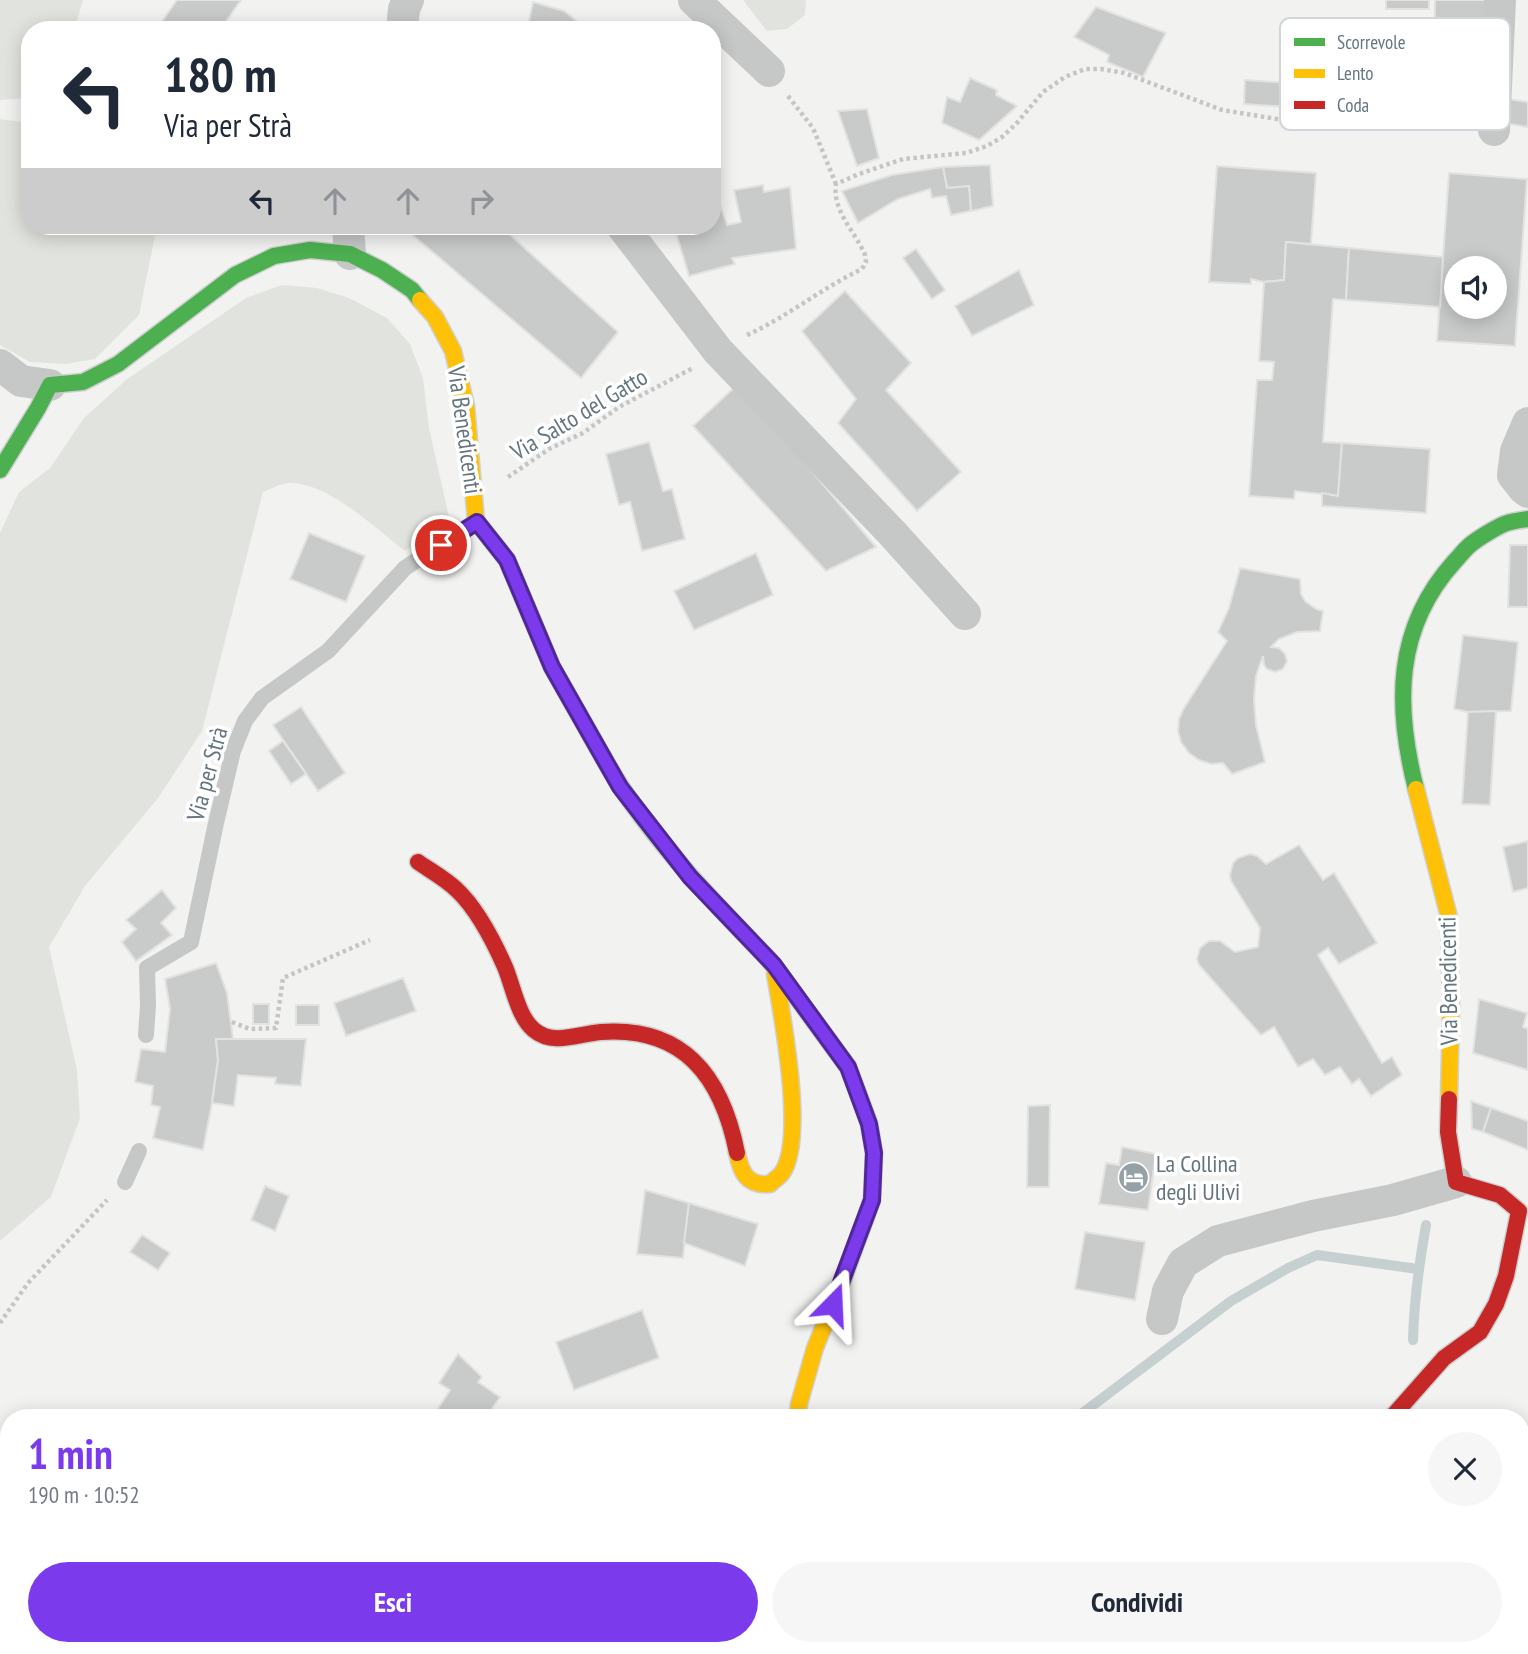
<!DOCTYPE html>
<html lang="it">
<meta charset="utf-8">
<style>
body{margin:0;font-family:"PT Sans Narrow",sans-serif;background:#f6f6f7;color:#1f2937;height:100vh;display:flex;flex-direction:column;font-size:26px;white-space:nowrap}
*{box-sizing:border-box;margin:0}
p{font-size:23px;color:#747a83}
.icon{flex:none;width:38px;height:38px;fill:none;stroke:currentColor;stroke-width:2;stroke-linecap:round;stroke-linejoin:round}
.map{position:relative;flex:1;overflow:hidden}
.details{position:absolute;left:0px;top:1409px;width:1530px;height:247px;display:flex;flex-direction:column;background:#fff;border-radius:28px 28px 0 0;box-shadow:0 4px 18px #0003}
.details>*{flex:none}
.top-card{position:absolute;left:21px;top:21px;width:700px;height:214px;border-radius:28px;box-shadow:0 4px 18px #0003;background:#fff;color:#1f2937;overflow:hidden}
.fabs{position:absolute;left:1444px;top:256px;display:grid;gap:14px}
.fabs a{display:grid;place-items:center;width:63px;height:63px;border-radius:50%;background:#fff;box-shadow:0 4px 18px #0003;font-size:35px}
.pin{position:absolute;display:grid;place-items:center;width:60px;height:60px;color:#fff;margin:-30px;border:4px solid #fff;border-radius:50%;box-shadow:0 2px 7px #0007}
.me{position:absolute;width:77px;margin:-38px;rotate:21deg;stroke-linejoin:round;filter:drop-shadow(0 0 5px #0008)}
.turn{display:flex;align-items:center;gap:24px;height:147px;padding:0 28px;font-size:32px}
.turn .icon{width:91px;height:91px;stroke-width:2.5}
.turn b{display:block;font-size:49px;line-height:60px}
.lanes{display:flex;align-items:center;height:66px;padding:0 28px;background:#0003;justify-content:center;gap:35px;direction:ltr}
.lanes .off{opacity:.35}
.round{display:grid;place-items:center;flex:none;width:74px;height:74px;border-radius:37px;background:#f6f6f7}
.overview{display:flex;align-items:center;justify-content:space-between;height:119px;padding:0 28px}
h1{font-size:42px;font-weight:600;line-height:52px;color:#7c3aed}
.button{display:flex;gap:14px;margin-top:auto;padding:14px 28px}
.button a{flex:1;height:80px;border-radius:42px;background:#7c3aed;color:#fff;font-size:28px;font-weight:600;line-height:80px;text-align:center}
.button a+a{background:#f6f6f7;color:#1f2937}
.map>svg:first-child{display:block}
.green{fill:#e1e4de}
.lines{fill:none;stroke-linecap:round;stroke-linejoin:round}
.stream{stroke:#c6d0d1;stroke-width:10}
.building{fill:#c9cbcb;stroke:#e2e2e0;stroke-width:2;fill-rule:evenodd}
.fast-casing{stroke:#cfd0d0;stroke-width:19}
.slow-casing{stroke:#cfd0d0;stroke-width:19}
.jam-casing{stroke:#cfd0d0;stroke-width:19}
.path{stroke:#c4c5c6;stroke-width:4.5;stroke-dasharray:3.5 3.5;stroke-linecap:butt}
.lane{stroke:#c6c8c8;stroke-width:16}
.street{stroke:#c6c8c8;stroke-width:32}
.fast{stroke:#4caf50;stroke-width:16}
.slow{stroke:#ffc107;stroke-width:16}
.jam{stroke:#c62828;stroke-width:16}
.route-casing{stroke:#51269a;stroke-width:18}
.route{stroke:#7c3aed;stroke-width:12}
.labels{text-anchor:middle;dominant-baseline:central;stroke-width:7;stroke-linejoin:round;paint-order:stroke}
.street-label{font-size:24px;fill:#64757f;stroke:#fff}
.poi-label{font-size:24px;fill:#64757f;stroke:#fff;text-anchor:start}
.key{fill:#fff;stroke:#d0d6d9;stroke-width:2}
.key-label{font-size:19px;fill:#64757f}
</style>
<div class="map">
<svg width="1528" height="1654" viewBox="0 0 1528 1654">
<rect width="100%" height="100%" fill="#f2f2f0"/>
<!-- green -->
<g class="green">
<polygon points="0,0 83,0 74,30 30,30 30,98 0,100"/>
<polygon points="743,0 806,0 805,15 787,29 767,31"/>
<polygon points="0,119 30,123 30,226 157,226 139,315 95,359 66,364 30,362 0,345"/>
<path d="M282,285l35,3 32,10 38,20 23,26 13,34 6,50 20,89 -44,34c-30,-23 -78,-70 -117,-68 -8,1 -17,6 -25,9l-61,239 -44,67 -73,88 -36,61 28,123 3,48 -29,79 -51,44v-708l19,-41 31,-24 34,-50 42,-38 120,-82z"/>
</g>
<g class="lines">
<!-- stream -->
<g class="stream">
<path d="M1413,1340c1,-39 6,-76 13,-115"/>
<polyline points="1076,1418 1231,1301 1288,1268 1317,1255 1418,1269"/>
<polyline points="1521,1601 1528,1608"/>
</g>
</g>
<!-- building -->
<g class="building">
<polygon points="177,0 241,0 220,30 156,30"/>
<rect x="1386" y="0" width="43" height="9"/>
<polygon points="1435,0 1487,0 1486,63 1434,62"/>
<polygon points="533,2 564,11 588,30 527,30"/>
<polygon points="1096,7 1166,33 1143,77 1107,62 1109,55 1074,37"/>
<polygon points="970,78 997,90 996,95 1017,106 979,140 942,123 947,97 960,102"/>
<polygon points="1245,80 1289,83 1288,107 1244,104"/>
<polygon points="1501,98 1528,102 1528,127 1498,122"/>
<polygon points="867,109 879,158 857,166 838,111"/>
<polygon points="990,165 993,206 971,211 969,186 947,188 943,167"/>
<polygon points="1217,166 1316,173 1311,244 1286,242 1284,280 1264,282 1251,279 1251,284 1209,282"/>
<polygon points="943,167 947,188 969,186 971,211 951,215 946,196 932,198 930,189 898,199 858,223 842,191 892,175"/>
<path d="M1449,173l78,6 -12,167 -78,-5zM1456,268h38v38h-38z"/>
<polygon points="763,185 764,192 790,187 796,249 732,258 735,264 689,276 674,226 712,226 712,201 718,199 727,225 741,222 734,190"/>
<polygon points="402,226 500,226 618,332 581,378"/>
<polygon points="1286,242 1349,248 1346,300 1333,299 1323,442 1342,443 1338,496 1295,491 1294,499 1249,496 1257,380 1272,380 1274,362 1259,361 1264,282 1284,280"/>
<polygon points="1349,248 1443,257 1440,307 1346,300"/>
<polygon points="916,249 945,290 932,299 903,258"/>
<polygon points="1019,270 1034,305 972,336 955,306"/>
<polygon points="845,291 911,363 886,390 961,472 917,511 838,423 856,399 802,331"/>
<polygon points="738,384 876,547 826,571 693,426"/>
<polygon points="649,442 663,491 672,489 685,539 642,551 630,502 619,505 606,454"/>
<polygon points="1342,443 1430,449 1426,513 1322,506 1322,493 1338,496"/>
<polygon points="309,533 365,556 346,602 290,579"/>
<polygon points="1510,545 1528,545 1528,607 1508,607"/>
<polygon points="756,553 773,595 694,630 674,591"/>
<polygon points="1240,568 1300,579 1301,594 1305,601 1316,609 1323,611 1320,631 1297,632 1279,639 1271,647 1279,648 1285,654 1287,661 1283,669 1275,672 1267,669 1264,665 1263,656 1256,676 1254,699 1256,725 1265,762 1232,774 1223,763 1211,764 1199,760 1189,753 1181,742 1178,731 1179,719 1184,708 1227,641 1218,632 1229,608"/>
<polygon points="1463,635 1518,642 1511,711 1468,712 1454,709"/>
<polygon points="301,707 345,773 318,791 273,725"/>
<polygon points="1496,711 1490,805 1462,804 1468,712"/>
<polygon points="283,741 306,774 291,784 269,751"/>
<polygon points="1528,841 1528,888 1513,892 1503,847"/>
<polygon points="1299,845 1323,880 1334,873 1377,943 1339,964 1328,948 1318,955 1382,1063 1392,1057 1402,1075 1371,1096 1359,1079 1352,1084 1340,1067 1325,1075 1313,1059 1298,1067 1274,1027 1261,1035 1199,965 1197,959 1200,948 1209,941 1220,941 1235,952 1258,947 1260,928 1231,881 1230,875 1233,863 1238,858 1250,854 1257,856 1266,864"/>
<polygon points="162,890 176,908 161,923 172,935 136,961 122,942 136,929 126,920"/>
<polygon points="216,963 227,993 233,1039 216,1039 218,1060 212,1103 203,1150 153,1138 160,1107 151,1105 153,1086 135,1082 141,1049 165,1052 170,1009 165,979"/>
<polygon points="403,978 416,1011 346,1036 334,1003"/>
<polygon points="1479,999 1527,1013 1523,1027 1528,1029 1528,1070 1473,1053"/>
<rect x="253" y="1004" width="16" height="20"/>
<rect x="296" y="1005" width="23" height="20"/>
<polygon points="216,1039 306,1039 301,1086 275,1084 276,1078 238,1075 234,1106 212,1103 218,1060"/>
<polygon points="1471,1101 1491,1108 1483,1132 1472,1129"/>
<polygon points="1050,1105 1049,1187 1027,1187 1028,1106"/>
<polygon points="1491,1108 1528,1121 1528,1150 1483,1132"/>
<polygon points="1122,1147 1156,1154 1148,1210 1099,1204 1106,1163 1119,1165"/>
<polygon points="265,1186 289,1196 275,1231 251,1220"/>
<polygon points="645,1190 689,1203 683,1258 637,1254"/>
<polygon points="689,1203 758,1224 745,1266 684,1243"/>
<polygon points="1085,1232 1145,1242 1135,1300 1075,1289"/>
<polygon points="142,1235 170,1253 158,1270 130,1252"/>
<polygon points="642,1310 659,1358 574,1390 556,1342"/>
<polygon points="458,1354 482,1377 478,1382 500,1397 486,1417 480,1413 477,1418 432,1418 450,1390 439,1383"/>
<polygon points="719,1647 763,1647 765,1654 697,1654"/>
<polygon points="763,1647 805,1647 808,1654 765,1654"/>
<polygon points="805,1647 840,1647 843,1654 808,1654"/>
<polygon points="1298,1647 1397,1647 1407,1654 1307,1654"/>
</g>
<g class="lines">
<defs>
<g id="fast">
<polyline points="0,470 38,408 50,385 83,382 118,364 235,275 274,256 310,250 350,254 382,270 412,290 420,300"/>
<path d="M604,759c43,76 106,139 166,202"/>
<path d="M1416,789c-21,-83 -22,-161 39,-228 5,-5 9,-11 15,-16 7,-6 28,-19 37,-22 6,-2 14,-3 21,-4"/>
</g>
<g id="slow">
<polyline points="420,300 435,317 453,351 466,406 476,521 507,560 552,667 604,759"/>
<polyline points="1416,789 1449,917 1451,1009 1449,1099"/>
<polyline points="770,961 848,1067 869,1123 874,1153 872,1200 842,1282 815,1348 799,1404 798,1418"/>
<path d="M737,1153c4,20 10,33 33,31 4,-4 9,-7 12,-11 24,-34 0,-158 -7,-199"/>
</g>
<g id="jam">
<path d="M418,862c13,9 28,17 39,28 20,19 37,52 48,77 8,19 13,50 29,63 19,16 44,4 67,2 83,-6 121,45 136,121"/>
<polyline points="1391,1418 1444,1358 1480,1332 1496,1304 1506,1276 1519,1211 1500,1195 1456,1182 1448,1132 1449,1099"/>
</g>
</defs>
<!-- fast casing -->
<use href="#fast" class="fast-casing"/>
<!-- slow casing -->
<use href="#slow" class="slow-casing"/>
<!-- jam casing -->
<use href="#jam" class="jam-casing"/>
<!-- path -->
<g class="path">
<polyline points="788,96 813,128 836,184"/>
<path d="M747,335c40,-18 75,-47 115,-66l4,-7 -1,-7c-10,-24 -33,-44 -29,-71l23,-10 44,-15 63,-6 21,-7 15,-9 14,-13 27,-32 22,-15 20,-8h16l23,4 98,37 61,10 178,8"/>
<polyline points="508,477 549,449 583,433 619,407 693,368"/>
<polyline points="232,1022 250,1029 276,1028 283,978 370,940"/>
<polyline points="0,1323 28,1283 107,1200"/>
</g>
<!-- lane -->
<g class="lane">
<polyline points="146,1035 148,1005 147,968 191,942 216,823 233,751 245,721 262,698 328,651 405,568 476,521"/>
<polyline points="125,1182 139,1151"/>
</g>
<!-- street -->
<g class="street">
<polyline points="694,0 769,71"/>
<polyline points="402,30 404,9 408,0"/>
<polyline points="1494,130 1500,0"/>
<polyline points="348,226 350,254"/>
<polyline points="622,226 718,351 893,534 965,614"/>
<polyline points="0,365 21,381 50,385"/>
<polyline points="1528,423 1516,451 1513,475 1524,489 1528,492"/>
<polyline points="1162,1319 1168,1291 1183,1263 1218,1241 1313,1216 1393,1200 1456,1182"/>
<polyline points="599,1654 608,1647"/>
</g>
<!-- fast -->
<use href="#fast" class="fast"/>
<!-- slow -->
<use href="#slow" class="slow"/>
<!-- jam -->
<use href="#jam" class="jam"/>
</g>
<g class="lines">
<defs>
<polyline id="route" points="441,545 477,522 507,560 552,667 620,787 690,877 774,965 848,1067 869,1124 874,1153 872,1200 833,1304"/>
</defs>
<!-- route casing -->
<use href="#route" class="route-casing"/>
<!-- route -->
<use href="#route" class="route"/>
</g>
<!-- icons -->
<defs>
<symbol id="hotel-disc" viewBox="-11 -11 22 22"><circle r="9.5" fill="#96a1a7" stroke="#fff"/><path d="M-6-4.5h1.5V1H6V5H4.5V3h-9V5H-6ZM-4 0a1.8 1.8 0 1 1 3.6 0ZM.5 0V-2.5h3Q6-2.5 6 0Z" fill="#fff"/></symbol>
</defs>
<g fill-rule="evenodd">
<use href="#hotel-disc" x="1116" y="1160" width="35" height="35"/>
</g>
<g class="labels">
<!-- street labels -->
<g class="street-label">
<text transform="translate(579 414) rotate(-31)">Via Salto del Gatto</text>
<text transform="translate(465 430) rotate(82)">Via Benedicenti</text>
<text transform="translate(207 774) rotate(-75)">Via per Strà</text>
<text transform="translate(1448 981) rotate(-91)">Via Benedicenti</text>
</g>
<!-- poi labels -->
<g class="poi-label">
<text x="1156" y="1163">La Collina<tspan x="1156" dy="28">degli Ulivi</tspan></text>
</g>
</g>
<!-- legend -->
<rect x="1280" y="18" width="230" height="112" rx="10" class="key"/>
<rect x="1294" y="38" width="31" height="8" fill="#4caf50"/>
<rect x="1294" y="69" width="31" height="9" fill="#ffc107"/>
<rect x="1294" y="101" width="31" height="8" fill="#c62828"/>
<g class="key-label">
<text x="1337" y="49">Scorrevole</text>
<text x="1337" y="80">Lento</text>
<text x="1337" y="112">Coda</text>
</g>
</svg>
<div class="fabs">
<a><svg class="icon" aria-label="sound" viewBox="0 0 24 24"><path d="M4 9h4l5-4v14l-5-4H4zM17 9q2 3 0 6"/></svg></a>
</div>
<div class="pin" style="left:441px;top:545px;background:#d93025"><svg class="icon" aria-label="arrive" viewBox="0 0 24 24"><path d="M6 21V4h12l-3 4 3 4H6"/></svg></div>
<svg class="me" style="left:833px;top:1304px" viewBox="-20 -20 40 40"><path d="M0-17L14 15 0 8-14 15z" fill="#7c3aed" stroke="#fff" stroke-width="4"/></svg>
<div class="top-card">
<div class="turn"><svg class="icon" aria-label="left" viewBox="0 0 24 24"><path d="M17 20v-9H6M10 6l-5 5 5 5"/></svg><div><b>180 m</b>Via per Strà</div></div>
<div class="lanes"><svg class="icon" aria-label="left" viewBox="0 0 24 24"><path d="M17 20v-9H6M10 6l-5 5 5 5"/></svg><svg class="icon off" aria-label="ahead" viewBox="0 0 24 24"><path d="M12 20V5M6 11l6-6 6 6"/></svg><svg class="icon off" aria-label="ahead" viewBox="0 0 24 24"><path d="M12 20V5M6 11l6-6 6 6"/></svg><svg class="icon off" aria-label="right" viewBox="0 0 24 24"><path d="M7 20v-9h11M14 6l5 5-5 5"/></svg></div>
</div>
<section class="details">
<div class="overview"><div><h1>1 min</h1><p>190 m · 10:52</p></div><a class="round"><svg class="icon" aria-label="close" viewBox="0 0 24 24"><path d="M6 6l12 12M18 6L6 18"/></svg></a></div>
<div class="button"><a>Esci</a><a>Condividi</a></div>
</section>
</div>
